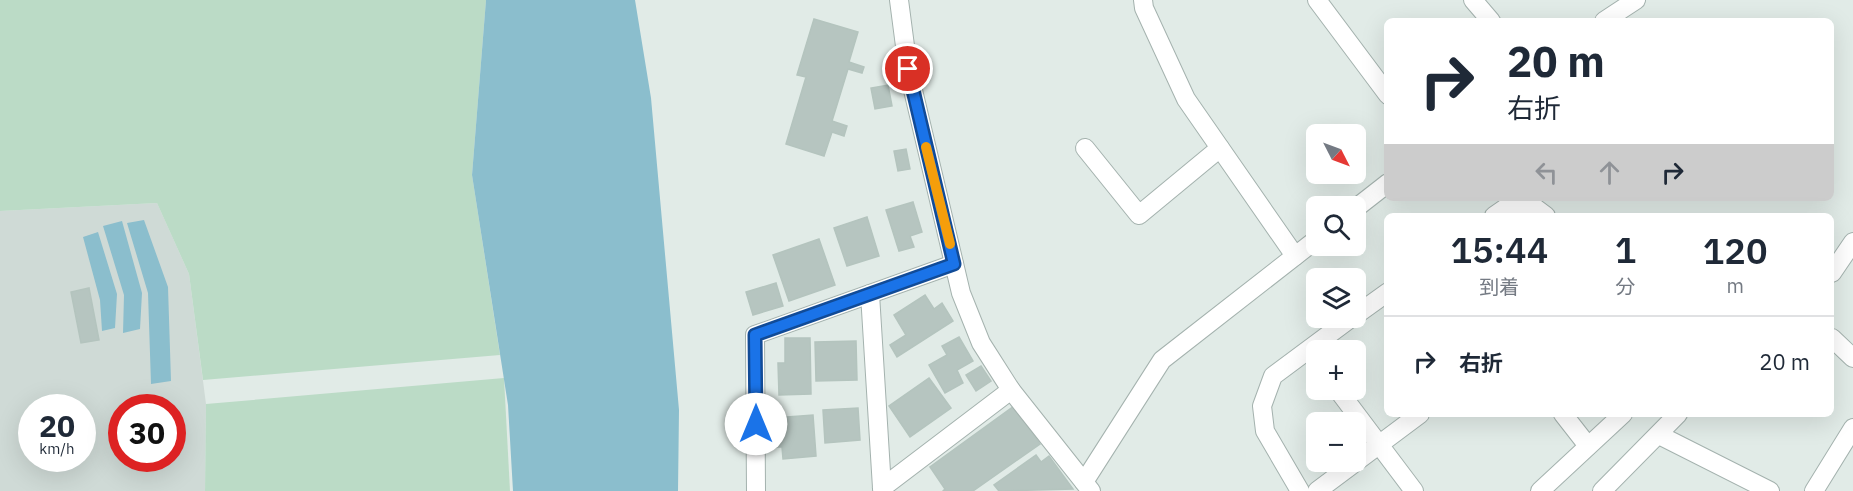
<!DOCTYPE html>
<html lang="ja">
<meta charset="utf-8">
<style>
body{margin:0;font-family:"IBM Plex Sans","Noto Sans JP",sans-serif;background:#f2f2f3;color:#1f2937;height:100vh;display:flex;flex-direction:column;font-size:22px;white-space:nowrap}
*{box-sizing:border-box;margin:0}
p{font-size:20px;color:#747a83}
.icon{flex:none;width:33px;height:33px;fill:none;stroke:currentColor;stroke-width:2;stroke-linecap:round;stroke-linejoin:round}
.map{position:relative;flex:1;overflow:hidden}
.drawer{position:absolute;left:1384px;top:213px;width:450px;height:204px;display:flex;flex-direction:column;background:#fff;border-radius:9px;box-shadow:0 6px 24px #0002}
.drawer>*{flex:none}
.top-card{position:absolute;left:1384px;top:18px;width:450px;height:183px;border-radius:9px;box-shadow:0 6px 24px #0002;background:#fff;color:#1f2937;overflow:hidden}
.needle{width:39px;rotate:132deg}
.controls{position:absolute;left:1306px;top:124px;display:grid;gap:12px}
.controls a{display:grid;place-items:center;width:60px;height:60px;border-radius:9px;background:#fff;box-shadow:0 6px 24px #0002;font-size:30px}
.speed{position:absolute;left:18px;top:394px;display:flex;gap:12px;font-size:30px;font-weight:700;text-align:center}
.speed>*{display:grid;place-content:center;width:78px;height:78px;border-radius:50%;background:#fff;box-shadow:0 6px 24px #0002;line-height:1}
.speed small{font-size:15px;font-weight:400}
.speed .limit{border:9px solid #d22;background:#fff;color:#111}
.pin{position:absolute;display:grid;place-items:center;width:51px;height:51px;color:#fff;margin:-26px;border:3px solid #fff;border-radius:50%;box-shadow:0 2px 6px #0007}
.me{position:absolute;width:66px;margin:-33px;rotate:0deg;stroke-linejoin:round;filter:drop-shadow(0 0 4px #0008)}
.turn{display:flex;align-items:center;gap:21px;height:126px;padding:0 24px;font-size:27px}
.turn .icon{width:78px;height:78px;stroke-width:2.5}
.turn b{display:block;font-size:42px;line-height:51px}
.lanes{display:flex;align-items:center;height:57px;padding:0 24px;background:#0003;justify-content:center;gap:30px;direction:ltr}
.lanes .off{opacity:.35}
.eta{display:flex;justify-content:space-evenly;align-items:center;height:102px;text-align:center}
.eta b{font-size:36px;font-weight:600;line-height:42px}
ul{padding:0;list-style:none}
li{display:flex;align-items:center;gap:18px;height:90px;padding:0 24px;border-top:2px solid #e0e1e3}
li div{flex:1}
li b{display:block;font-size:22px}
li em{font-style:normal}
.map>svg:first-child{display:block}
.built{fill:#cfdad6;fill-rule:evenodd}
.green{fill:#bbdbc6}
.water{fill:#8bbecd}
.building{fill:#b6c5c0;stroke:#b4c4be;stroke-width:1.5}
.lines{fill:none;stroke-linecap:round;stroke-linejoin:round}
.minor-casing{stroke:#a4b2ae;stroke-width:20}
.minor{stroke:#fff;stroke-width:18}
.route-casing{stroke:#114b97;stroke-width:15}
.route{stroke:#1a73e8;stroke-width:10}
.slow{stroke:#f59e0b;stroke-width:10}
</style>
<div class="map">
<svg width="1853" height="491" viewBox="0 0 1853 491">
<rect width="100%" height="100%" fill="#e1ebe7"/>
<!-- built -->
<path class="built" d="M157,203l32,71 17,130 -1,87h-205v-280zM32,408h50v51h-50zM122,408h50v51h-50z"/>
<!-- green -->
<g class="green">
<polygon points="0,0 486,0 472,175 500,355 203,380 189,274 157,203 0,211"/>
<polygon points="504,378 510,491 205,491 206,404"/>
</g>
<!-- water -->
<g class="water">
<polygon points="486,0 635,0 651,98 679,410 678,491 513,491 508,405 472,175"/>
<polygon points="144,220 168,287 171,381 151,384 148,293 127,223"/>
<polygon points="122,221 142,293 140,329 123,333 124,295 103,226"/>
<polygon points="98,232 117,294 115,328 102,331 100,300 83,237"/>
</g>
<!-- building -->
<g class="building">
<polygon points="814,19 858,32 849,62 864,67 862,73 848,69 832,121 847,126 844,136 832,132 824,156 786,144 806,77 797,75"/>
<polygon points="888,85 892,106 875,109 871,88"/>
<polygon points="906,149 910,169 898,171 894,151"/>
<polygon points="913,202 922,232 910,236 914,247 899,251 886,210"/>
<polygon points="867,217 879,256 847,266 834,228"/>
<polygon points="819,239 835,285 789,301 773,255"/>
<polygon points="776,283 783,306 753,315 746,292"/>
<polygon points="89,288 99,340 81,343 71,292"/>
<polygon points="925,295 934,309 942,303 953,321 897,357 890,345 906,335 894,315"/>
<polygon points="959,337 973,361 957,370 963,383 945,393 929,365 947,355 942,346"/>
<polygon points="785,338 810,338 811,394 779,395 778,363 785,363"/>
<polygon points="856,341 857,380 816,381 815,342"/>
<polygon points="981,366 991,381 976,391 966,375"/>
<polygon points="929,378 951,408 910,437 889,406"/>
<polygon points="1014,406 1040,444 973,491 943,491 945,489 930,467"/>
<polygon points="858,408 860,440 825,443 823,410"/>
<polygon points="813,415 816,456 783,459 782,447 776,447 774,418"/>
<polygon points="1036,455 1041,462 1049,456 1073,489 999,491 994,485"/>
</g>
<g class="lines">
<defs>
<g id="minor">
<polyline points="899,0 908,69 961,293 981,343 1011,390 1091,491"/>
<polyline points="1143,0 1144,8 1186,99 1295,256"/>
<polyline points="1317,0 1388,95"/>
<polyline points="1473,0 1491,21"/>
<polyline points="1604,21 1636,0"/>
<polyline points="1085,148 1139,215 1220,148"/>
<polyline points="1356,208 1388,183"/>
<polyline points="1494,216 1507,207 1530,204 1546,216"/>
<polyline points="1832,273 1853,242"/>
<polyline points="870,294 882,488"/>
<polyline points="1356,315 1388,292"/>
<polyline points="1832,338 1853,358"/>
<polyline points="1338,390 1414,491"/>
<polyline points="1563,414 1588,446"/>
<polyline points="1659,435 1770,491"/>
<polyline points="1084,482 1162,360 1317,239"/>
<polyline points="756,491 755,335 954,264"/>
<polyline points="883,491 882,488 1011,390"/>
<polyline points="1300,491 1265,431 1262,406 1273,376 1351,318"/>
<polyline points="1317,491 1420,414"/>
<polyline points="1540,491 1623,414"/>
<polyline points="1602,491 1678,414"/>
<polyline points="1814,491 1853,428"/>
</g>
</defs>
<!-- minor casing -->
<use href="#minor" class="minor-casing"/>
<!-- minor -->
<use href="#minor" class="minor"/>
</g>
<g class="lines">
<defs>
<polyline id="route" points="756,424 755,335 954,264 908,69"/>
</defs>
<!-- route casing -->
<use href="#route" class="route-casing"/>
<!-- route -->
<use href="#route" class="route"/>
<!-- slow -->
<polyline class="slow" points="926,147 950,244"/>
</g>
</svg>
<div class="controls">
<a><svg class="needle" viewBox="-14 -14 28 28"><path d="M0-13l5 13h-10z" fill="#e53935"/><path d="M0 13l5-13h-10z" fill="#747a83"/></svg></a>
<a><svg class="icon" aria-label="search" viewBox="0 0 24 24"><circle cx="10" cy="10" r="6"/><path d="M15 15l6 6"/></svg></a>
<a><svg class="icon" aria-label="layers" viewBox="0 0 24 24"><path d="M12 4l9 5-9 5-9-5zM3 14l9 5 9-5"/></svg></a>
<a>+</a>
<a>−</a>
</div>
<div class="speed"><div>20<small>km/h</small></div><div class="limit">30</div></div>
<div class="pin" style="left:908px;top:69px;background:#d93025"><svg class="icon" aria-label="arrive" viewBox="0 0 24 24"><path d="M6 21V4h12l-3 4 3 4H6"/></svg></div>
<svg class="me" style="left:756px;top:424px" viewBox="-20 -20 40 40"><circle r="19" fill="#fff"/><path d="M0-13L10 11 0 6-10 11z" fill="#1a73e8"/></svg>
<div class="top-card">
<div class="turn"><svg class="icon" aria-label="right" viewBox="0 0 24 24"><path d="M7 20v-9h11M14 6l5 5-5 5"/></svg><div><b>20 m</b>右折</div></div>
<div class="lanes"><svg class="icon off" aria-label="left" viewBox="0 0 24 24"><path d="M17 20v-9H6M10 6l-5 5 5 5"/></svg><svg class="icon off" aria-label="ahead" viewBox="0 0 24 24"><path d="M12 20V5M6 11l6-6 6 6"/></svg><svg class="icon" aria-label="right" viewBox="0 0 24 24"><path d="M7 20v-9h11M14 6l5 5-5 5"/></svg></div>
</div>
<section class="drawer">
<div class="eta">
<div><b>15:44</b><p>到着</p></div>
<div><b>1</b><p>分</p></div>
<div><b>120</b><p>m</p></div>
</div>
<ul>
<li><svg class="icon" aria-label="right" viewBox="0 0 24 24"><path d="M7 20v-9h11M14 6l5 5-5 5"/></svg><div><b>右折</b></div><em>20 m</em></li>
</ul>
</section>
</div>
